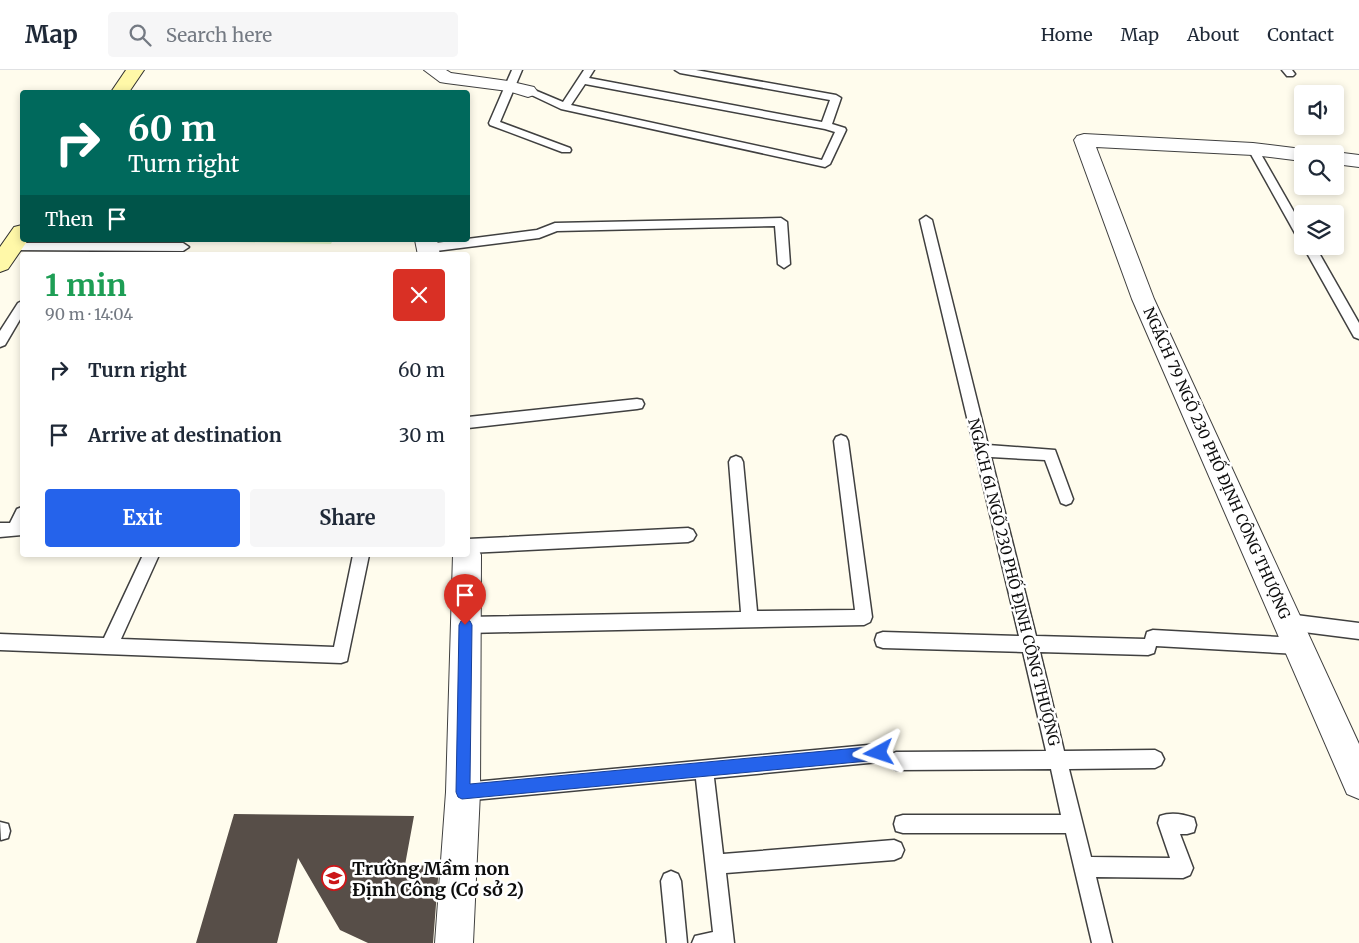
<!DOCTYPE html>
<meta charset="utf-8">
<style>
body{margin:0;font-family:Merriweather,serif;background:#f6f6f7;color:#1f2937;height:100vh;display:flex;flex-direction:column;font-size:19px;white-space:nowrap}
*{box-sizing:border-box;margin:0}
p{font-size:16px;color:#747a83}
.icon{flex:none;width:28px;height:28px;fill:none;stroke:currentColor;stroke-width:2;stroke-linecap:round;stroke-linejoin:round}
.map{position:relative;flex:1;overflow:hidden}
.sheet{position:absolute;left:20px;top:182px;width:450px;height:305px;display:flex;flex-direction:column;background:#fff;border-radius:5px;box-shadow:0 2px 8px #0003}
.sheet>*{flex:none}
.guide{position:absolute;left:20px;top:20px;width:450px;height:152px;border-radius:5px;box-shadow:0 2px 8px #0003;background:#00695c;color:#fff;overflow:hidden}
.tools{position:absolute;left:1294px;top:15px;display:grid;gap:10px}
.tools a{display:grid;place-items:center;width:50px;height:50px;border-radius:5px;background:#fff;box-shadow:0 2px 8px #0003;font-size:25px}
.pin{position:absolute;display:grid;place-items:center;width:42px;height:42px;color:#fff;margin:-51px -21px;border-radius:50% 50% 50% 0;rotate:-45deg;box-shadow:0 0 5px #0007}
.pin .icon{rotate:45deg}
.me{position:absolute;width:55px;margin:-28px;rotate:265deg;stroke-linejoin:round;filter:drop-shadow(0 0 4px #0008)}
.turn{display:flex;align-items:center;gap:18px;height:105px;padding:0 25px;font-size:22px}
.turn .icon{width:65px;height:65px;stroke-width:2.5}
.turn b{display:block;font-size:35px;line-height:42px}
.then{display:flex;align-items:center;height:48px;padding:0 25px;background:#0003;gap:10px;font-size:19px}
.round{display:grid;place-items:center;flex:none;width:52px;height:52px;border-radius:5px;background:#f6f6f7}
.headline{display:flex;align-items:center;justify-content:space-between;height:85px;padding:0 25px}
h1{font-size:30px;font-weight:700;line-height:38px;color:#1e9e55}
.cta{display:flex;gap:10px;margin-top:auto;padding:10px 25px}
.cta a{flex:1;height:58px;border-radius:5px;background:#2563eb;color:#fff;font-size:20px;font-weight:700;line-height:58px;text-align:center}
.cta a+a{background:#f6f6f7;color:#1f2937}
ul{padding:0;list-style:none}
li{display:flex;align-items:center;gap:15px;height:65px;padding:0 25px}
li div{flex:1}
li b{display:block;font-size:19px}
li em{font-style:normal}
header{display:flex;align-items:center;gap:30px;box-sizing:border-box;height:70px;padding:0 25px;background:#fff;border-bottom:1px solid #e0e1e3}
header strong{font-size:24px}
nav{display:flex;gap:28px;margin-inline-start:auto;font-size:18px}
.search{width:350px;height:45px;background:#f6f6f7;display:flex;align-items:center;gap:12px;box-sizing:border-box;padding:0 18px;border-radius:5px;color:#747a83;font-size:19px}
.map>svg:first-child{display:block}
.pitch{fill:#e2f4c5}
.building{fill:#574e48}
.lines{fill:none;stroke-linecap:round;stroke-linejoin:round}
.lane-casing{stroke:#404040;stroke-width:3}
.street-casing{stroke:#404040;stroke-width:2}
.secondary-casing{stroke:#2f2f2f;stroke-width:2}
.lane{fill:#fff;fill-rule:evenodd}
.street{fill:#fff;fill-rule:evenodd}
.secondary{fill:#fff8a8;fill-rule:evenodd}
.route{fill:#2563eb;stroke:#184099}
.labels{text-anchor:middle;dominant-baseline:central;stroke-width:5;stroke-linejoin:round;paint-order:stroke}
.street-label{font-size:15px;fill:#0d0d0d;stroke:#fff}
.near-poi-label{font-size:18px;font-weight:bold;fill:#0d0d0d;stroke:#fff;text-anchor:start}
</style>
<header>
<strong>Map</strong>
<div class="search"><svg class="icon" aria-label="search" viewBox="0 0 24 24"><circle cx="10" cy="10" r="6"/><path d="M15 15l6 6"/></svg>Search here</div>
<nav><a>Home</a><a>Map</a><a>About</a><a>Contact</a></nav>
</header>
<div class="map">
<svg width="1359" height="873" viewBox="0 0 1359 873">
<rect width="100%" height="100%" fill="#fffced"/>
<!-- pitch -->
<polygon class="pitch" points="146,170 333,170 331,174"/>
<!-- building -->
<polygon class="building" points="234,744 414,746 405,795 439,796 433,873 368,873 340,860 298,788 277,873 196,873"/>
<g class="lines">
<defs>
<g id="lane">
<polygon points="512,0 522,0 500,52 570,78 571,80 570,82 562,82 490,55 489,53"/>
<path d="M584,0h10l-5,8 233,44 8,-22 -150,-27 -5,-3h21l140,25 5,3 -9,26 13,4 1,2 -16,34 -5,3 -264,-58 -38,-18 1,-2h8l31,13zM585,14l240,45 10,3 -13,28 -251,-55z"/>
<polygon points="1282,0 1292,0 1295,4 1293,6 1287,6"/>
<polygon points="1253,76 1258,79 1302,156 1302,169 1298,168 1296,165 1248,79"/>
<path d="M926,146l6,4 56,225 67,5 18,49 -2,4 -5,2 -5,-2 -16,-43 -54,-3 45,179 109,3 2,-7 6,-2 145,8 6,2 2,6 -2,6 -6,2 -142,-8 -2,7 -6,2 -108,-3 24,99 91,-1 6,3 3,6 -3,6 -6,3 -86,1 22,88 79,1 -12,-35 2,-7c11,-4 23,-2 34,2l2,7 -2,7 -7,2h-7l13,34 -3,7 -7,3 -87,-1 16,66h-20l-26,-110h-163l-7,-2 -2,-7 2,-7 7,-2h158l-10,-46 -155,1 -6,-3 -3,-6 3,-6 6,-3 150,-1 -23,-99 -140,-4 -6,-2 -2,-6 2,-6 6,-2 136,4 -99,-416z"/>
<polygon points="781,148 787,152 790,194 784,198 778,194 775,156 557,161 539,168 428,182 422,178 428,174 537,160 555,153"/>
<polygon points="12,173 183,173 189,177 183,181 8,180 6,177 8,174"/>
<polygon points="1303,176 1315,176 1359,253 1359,269 1354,267"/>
<polygon points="22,231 22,246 5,275 0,277 0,261 18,233"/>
<polygon points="637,329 642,330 644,334 642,338 637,339 468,358 468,347"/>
<polygon points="841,365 846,367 848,371 872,547 870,552 864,555 465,563 459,560 457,555 459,550 465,547 741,542 729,392 731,388 736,386 741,388 743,392 757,541 855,540 834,371 836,367"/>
<polygon points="22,437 22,465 0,467 0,453 10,453 17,439"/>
<polygon points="688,458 693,460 696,465 693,470 688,472 468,483 468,469"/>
<polygon points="143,485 159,485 121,569 334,577 353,485 369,485 347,591 341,593 0,580 0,564 104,568"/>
<polygon points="1288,544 1359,553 1359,569 1288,560 1282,557 1280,552 1282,547"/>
<polygon points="879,674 885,677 888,683 885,689 879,692 714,708 723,784 894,770 901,773 904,780 901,787 894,790 726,803 734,873 692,873 695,866 713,862 696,709 463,731 456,729 454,722 456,715 463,713"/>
<polygon points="0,752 8,754 10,761 8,768 1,770"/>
<polygon points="671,801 678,804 681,811 687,873 667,873 661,811 664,804"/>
</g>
<g id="street">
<polygon points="424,0 446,0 451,3 508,11 534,17 537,21 534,25 528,27 508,21 446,13 440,12"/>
<polygon points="1084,64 1253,73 1302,79 1309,81 1311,84 1302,84 1302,91 1253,85 1096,77 1154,229 1359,674 1359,729 1347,724 1132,229 1074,70 1077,66"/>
<polygon points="1335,82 1359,85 1359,97 1335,94 1335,84 1328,84"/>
<polygon points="415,170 437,170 440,185 418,185"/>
<polygon points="468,472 477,476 481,485 480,722 473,873 435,873 446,722 453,485 468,485"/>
</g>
<g id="secondary">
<polygon points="126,0 144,0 129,22 111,22"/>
<polygon points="22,155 22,170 28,170 8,199 0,202 0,177 14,157"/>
</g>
</defs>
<!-- lane casing -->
<use href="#lane" class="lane-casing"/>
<!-- street casing -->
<use href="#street" class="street-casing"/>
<!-- secondary casing -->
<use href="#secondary" class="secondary-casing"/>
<!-- lane -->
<use href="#lane" class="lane"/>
<!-- street -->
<use href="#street" class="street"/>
<!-- secondary -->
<use href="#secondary" class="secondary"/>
</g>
<!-- route -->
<polygon class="route" points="465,549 470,551 472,555 470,714 879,676 884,678 886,683 884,688 879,690 462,729 458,727 456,722 459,555 461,551"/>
<!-- icons -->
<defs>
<symbol id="school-ring" viewBox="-11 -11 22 22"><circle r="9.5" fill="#fff" stroke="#cc1618" stroke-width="1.5"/><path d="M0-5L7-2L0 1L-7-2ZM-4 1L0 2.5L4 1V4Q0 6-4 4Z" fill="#cc1618"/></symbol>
</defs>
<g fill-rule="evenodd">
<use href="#school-ring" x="320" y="794" width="28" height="28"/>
</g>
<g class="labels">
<!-- street labels -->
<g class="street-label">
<text transform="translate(1217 393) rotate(66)">NGÁCH 79 NGÕ 230 PHỐ ĐỊNH CÔNG THƯỢNG</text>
<text transform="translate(1014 512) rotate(76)">NGÁCH 61 NGÕ 230 PHỐ ĐỊNH CÔNG THƯỢNG</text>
</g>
<!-- near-poi labels -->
<g class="near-poi-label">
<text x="352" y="798">Trường Mầm non<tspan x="352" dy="21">Định Công (Cơ sở 2)</tspan></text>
</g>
</g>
</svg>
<div class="tools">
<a><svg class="icon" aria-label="sound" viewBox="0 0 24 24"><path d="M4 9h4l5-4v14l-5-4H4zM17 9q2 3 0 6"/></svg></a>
<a><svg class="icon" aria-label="search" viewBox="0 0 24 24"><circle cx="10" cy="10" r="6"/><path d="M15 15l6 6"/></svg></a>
<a><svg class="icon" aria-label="layers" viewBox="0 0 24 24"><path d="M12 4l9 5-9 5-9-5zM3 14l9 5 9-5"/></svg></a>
</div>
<div class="pin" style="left:465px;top:555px;background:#d93025"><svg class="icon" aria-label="arrive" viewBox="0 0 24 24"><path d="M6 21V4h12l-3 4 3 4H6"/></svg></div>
<svg class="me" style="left:879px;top:683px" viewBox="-20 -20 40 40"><path d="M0-17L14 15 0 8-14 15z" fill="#2563eb" stroke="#fff" stroke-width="4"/></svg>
<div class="guide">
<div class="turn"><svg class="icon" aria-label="right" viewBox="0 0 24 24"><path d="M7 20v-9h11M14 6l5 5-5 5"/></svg><div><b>60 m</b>Turn right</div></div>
<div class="then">Then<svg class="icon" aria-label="arrive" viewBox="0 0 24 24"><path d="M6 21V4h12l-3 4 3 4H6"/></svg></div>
</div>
<section class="sheet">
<div class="headline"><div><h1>1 min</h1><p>90 m · 14:04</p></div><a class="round" style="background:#d93025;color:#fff"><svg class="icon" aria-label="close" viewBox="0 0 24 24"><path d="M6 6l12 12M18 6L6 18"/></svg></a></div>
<ul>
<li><svg class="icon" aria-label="right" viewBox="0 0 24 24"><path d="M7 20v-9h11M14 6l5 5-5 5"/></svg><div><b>Turn right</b></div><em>60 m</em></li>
<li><svg class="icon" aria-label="arrive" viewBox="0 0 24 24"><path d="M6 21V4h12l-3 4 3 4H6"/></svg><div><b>Arrive at destination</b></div><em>30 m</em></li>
</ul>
<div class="cta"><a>Exit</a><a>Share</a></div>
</section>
</div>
